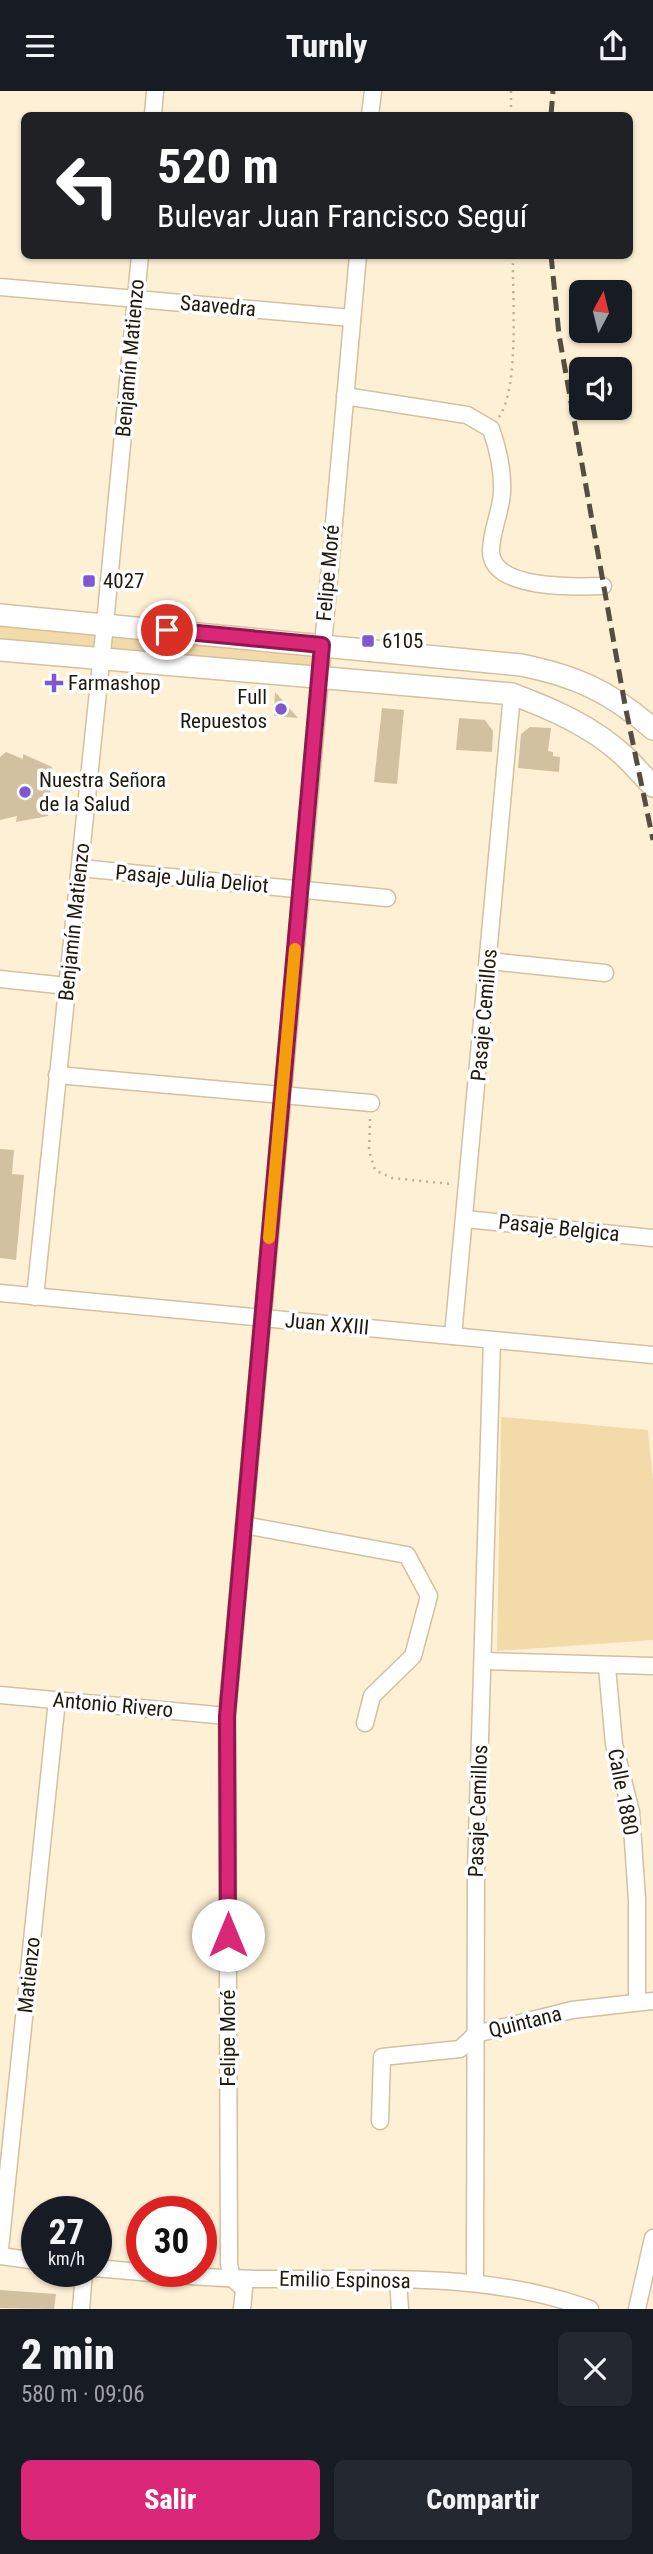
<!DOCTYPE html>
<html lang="es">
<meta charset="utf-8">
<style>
body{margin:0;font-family:"Roboto Condensed",sans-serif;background:#242831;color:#f1f3f6;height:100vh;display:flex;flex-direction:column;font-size:26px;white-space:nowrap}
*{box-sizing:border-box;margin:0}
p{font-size:23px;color:#9ea1a6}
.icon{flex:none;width:38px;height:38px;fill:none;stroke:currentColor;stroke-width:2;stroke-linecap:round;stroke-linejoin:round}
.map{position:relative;height:2218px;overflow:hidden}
.panel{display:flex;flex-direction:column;background:#171b24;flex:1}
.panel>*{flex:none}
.top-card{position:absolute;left:21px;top:21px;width:612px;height:147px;border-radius:10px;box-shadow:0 2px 5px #0004;background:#202124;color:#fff;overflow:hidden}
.needle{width:46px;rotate:7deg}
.buttons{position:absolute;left:569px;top:189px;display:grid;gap:14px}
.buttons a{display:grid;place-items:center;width:63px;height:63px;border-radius:10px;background:#171b24;box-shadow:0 2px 5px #0004;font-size:35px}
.speed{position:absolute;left:21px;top:2105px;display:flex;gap:14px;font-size:35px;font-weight:700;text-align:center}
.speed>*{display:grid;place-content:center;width:91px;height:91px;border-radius:50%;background:#171b24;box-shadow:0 2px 5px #0004;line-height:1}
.speed small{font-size:18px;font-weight:400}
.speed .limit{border:10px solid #d22;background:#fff;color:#111}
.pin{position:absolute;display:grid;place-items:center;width:60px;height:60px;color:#fff;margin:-30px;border:4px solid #fff;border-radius:50%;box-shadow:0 2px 7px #0007}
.me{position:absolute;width:77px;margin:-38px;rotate:0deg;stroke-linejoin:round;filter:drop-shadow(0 0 5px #0008)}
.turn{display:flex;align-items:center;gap:24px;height:147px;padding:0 21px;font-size:32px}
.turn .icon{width:91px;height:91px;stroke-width:2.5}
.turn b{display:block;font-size:49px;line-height:60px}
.round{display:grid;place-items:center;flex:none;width:74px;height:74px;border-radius:10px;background:#242831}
.overview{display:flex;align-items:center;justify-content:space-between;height:119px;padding:0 21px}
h1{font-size:42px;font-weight:800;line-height:52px}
.cta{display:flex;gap:14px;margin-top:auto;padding:14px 21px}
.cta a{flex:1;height:80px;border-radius:10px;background:#db2777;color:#fff;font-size:28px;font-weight:800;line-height:80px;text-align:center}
.cta a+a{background:#242831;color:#f1f3f6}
header{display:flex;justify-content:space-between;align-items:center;height:91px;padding:0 21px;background:#171b24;font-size:32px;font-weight:800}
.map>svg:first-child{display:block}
.green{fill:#f3daa9}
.building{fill:#d1c1a0}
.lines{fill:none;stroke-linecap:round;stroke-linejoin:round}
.minor-casing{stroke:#d1c1a0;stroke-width:19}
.major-casing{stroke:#d1c1a0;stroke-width:24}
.path{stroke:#bbaf99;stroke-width:2.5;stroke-dasharray:2 5;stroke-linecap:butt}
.minor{stroke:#fff;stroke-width:16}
.major{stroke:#fff;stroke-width:21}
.rail{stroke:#554d3d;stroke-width:5;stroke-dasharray:14 7;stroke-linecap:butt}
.route-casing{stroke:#8e194d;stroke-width:18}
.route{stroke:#db2777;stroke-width:12}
.slow{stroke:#f59e0b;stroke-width:12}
.poi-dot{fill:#7e57d1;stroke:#fff;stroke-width:2.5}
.labels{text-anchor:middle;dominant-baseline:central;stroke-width:7;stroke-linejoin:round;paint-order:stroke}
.street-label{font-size:21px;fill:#201a0e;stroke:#fff}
.poi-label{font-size:21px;fill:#201a0e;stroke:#fff;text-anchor:start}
</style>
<header><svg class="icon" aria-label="menu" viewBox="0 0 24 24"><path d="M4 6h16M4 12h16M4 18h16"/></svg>Turnly<svg class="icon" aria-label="share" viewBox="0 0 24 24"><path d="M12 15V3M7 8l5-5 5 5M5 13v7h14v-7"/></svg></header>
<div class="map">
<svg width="653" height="2218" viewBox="0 0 653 2218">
<rect width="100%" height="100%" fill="#fef0d5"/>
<!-- green -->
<g class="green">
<polygon points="0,524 322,554 319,586 0,559"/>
<polygon points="501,1326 648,1339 653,1389 653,1549 497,1560"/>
</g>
<!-- building -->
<g class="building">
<polygon points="275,601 298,627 274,625"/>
<polygon points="382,617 404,619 397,693 374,691"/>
<polygon points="459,627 485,629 493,640 492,661 456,659"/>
<polygon points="530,636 551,637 548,660 553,661 553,665 560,666 559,681 518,677 521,643"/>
<polygon points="6,661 23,668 23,663 52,676 48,725 16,731 17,725 0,729 0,666"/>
<polygon points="0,1058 14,1059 12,1083 24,1084 16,1169 0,1167"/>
<polygon points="0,2199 56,2203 54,2218 0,2217"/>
</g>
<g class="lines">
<defs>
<g id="minor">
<polyline points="153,24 155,0"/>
<polyline points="370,24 373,0"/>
<polyline points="0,196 352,227"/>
<path d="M345,305l122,19 24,14c7,20 12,42 11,63 -1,20 -11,39 -11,59 0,39 85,36 112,35"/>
<polyline points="80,777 387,807"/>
<polyline points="489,870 605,882"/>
<polyline points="0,888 67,895"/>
<polyline points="57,984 371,1012"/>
<polyline points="465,1128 653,1147"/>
<polyline points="0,1202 653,1264"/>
<polyline points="35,1206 105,533 140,164"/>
<polyline points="453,1245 512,603"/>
<polyline points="244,1434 407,1464 429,1505 413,1565 372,1605 365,1632"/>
<polyline points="484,1570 653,1575"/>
<polyline points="607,1576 614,1653 631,1721 637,1809 637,1911"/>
<polyline points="0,1604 227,1625"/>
<polyline points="380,2030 382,1966 460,1958 476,1943 572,1919 653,1910"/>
<polyline points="0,2158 57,1609"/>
<polyline points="0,2165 37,2170"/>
<path d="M96,2177c57,5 114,11 171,11 108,1 220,-8 323,30"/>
<polyline points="398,2190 400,2218"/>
<polyline points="475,2190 476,1780 492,1249"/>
<polyline points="81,2218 84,2180"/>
<polyline points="242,2218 244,2198 232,2187 229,2173 227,1625 358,164"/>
<polyline points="637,2218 653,2147"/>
</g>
<g id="major">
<path d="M0,524l521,50c55,11 90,27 132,64"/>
<path d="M0,559l512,44c40,15 79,32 110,60 11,10 21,22 31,32"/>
</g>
</defs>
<!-- minor casing -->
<use href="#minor" class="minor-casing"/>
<!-- major casing -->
<use href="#major" class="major-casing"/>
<!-- path -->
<g class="path">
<polyline points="511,0 511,24"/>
<path d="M499,326c21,-31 13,-121 14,-162"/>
<polyline points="370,1028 369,1060 375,1079 392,1087 451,1093"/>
</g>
<!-- minor -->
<use href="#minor" class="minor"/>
<!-- major -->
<use href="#major" class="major"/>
<!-- rail -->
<g class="rail">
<polyline points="551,24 553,0"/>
<polyline points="551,164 559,244 625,614 653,749"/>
</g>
</g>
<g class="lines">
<defs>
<polyline id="route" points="167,539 322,554 227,1625 228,1844"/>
</defs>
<!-- route casing -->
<use href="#route" class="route-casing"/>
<!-- route -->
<use href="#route" class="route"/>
<!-- slow -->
<polyline class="slow" points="269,1147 295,858"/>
</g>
<!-- markers -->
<g class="poi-dot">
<rect x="82" y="483" width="14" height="14" rx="3.5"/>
<rect x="361" y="543" width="14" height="14" rx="3.5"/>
<path d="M50.5 581.5h7v7h7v7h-7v7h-7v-7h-7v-7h7z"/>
<circle cx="281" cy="618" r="7"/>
<circle cx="25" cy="701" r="7"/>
</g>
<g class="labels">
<!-- street labels -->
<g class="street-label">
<text transform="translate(218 215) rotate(5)">Saavedra</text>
<text transform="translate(130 267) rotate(-85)">Benjamín Matienzo</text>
<text transform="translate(328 482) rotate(-85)">Felipe Moré</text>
<text transform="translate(192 788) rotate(5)">Pasaje Julia Deliot</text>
<text transform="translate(74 831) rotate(-84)">Benjamín Matienzo</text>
<text transform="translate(484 924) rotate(-85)">Pasaje Cemillos</text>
<text transform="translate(559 1137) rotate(6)">Pasaje Belgica</text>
<text transform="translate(327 1233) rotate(5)">Juan XXIII</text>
<text transform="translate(113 1614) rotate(5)">Antonio Rivero</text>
<text transform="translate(623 1701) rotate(79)">Calle 1880</text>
<text transform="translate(478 1720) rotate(-88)">Pasaje Cemillos</text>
<text transform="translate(29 1884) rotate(-84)">Matienzo</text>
<text transform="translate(525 1931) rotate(-14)">Quintana</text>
<text transform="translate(228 1947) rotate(-90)">Felipe Moré</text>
<text transform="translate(345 2189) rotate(1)">Emilio Espinosa</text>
</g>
<!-- poi labels -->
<g class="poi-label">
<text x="103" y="490">4027</text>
<text x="382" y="550">6105</text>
<text x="68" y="592">Farmashop</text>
<text x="267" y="606" text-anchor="end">Full<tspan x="267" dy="24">Repuestos</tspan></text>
<text x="39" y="689">Nuestra Señora<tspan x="39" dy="24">de la Salud</tspan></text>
</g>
</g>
</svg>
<div class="buttons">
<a><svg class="needle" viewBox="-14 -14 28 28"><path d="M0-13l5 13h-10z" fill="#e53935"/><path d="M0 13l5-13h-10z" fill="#9ea1a6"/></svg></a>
<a><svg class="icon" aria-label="sound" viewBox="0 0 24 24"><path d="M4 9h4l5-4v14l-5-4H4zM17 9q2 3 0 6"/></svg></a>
</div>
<div class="speed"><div>27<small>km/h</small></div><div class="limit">30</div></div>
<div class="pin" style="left:167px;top:539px;background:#d93025"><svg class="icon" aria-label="arrive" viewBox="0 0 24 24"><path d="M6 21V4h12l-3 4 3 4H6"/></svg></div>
<svg class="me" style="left:228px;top:1844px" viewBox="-20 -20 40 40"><circle r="19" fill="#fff"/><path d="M0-13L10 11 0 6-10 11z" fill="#db2777"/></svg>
<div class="top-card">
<div class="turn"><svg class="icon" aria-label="left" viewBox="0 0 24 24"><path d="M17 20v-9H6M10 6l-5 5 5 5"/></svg><div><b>520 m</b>Bulevar Juan Francisco Seguí</div></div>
</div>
</div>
<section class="panel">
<div class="overview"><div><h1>2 min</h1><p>580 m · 09:06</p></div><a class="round"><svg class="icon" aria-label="close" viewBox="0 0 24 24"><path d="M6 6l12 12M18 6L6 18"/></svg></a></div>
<div class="cta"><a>Salir</a><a>Compartir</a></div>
</section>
